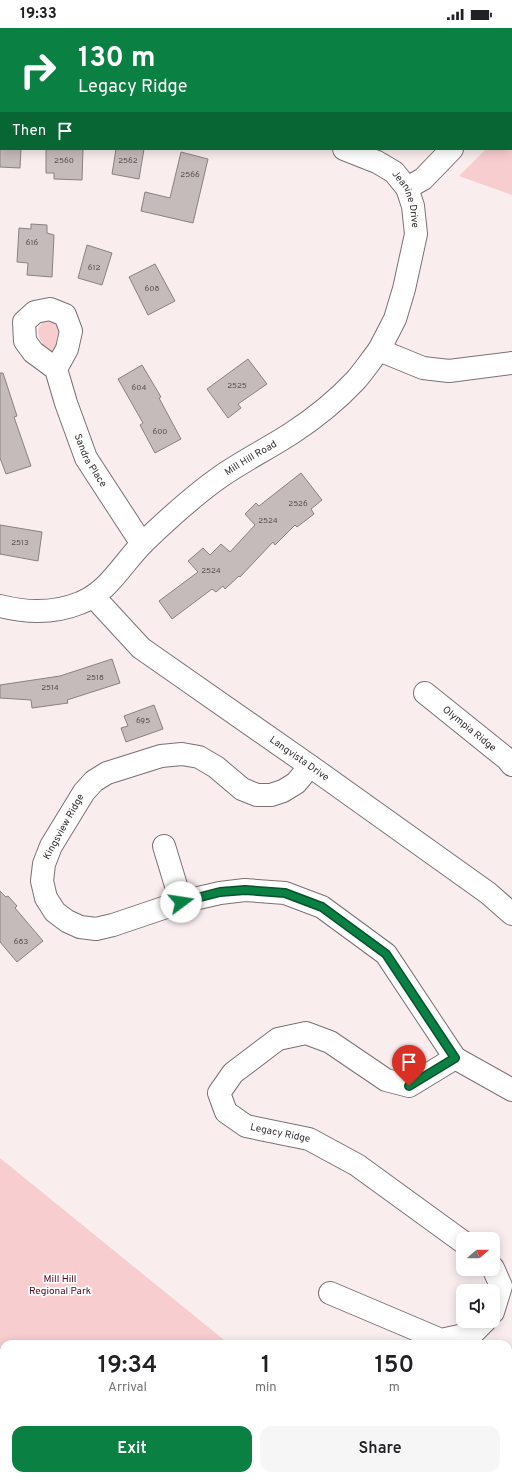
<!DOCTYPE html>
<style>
body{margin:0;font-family:Overpass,sans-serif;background:#f6f6f6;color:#202124;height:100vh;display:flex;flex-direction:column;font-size:15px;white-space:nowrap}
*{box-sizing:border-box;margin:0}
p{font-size:13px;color:#757577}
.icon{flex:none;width:22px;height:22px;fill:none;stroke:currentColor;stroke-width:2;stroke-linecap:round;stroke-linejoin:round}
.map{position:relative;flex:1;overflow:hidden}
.drawer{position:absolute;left:0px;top:1312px;width:512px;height:140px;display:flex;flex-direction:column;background:#fff;border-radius:12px 12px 0 0;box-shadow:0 2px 10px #0003}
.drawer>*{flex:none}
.hud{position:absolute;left:0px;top:0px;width:512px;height:122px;box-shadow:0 2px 10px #0003;background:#0b8043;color:#fff;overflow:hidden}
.needle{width:26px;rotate:70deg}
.buttons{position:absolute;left:456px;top:1204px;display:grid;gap:8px}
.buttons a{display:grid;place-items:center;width:44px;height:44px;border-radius:8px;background:#fff;box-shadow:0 2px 10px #0003;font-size:20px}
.pin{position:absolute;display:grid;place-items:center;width:34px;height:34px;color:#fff;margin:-41px -17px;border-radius:50% 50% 50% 0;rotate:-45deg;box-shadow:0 0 4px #0007}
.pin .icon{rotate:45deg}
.me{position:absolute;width:44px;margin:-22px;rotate:76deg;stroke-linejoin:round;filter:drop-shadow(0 0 3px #0008)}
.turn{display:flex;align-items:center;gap:14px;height:84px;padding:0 12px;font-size:18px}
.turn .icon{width:52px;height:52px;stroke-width:2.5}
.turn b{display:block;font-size:28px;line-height:34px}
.then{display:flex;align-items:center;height:38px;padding:0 12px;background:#0003;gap:8px;font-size:15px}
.eta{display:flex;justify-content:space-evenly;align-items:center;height:68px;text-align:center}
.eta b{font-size:24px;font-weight:600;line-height:28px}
.cta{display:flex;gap:8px;margin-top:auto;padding:8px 12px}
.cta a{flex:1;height:46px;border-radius:12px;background:#0b8043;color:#fff;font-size:16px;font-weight:600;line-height:46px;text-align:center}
.cta a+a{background:#f6f6f6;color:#202124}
.status{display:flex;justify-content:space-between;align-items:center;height:28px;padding:0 20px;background:#fff;direction:ltr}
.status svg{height:11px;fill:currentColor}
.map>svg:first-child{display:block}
.green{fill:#f8cdd0}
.building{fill:#c6bbbb;stroke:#8b8182}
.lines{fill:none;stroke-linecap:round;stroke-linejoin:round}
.minor-casing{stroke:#7b7172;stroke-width:24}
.minor{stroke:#fff;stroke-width:22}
.route-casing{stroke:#07532c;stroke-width:10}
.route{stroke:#0b8043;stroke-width:7}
.labels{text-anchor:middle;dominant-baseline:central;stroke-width:3.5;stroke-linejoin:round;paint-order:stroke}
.number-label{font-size:8px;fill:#585151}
.street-label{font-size:10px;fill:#332e2e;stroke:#fefefe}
.park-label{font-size:10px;fill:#53051b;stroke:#fefefe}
</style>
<div class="status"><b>19:33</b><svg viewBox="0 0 49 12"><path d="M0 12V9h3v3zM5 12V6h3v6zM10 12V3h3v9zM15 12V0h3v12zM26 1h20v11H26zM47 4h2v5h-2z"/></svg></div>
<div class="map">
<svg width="512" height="1452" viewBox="0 0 512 1452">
<rect width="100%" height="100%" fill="#f9edee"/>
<!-- green -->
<g class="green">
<polygon points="512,94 512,167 459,148 486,121 511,121"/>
<path d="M49,292l7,2 4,13 -4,17 -4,2c-4,-4 -9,-9 -11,-13 -5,-9 -3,-19 8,-21z"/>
<polygon points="0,1130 229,1316 4,1316 4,1448 508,1448 508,1397 512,1397 512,1452 0,1452"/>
</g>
<!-- building -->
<g class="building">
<polygon points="0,121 21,121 20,140 0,139"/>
<polygon points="46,121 83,121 82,152 54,151 54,145 46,145"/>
<polygon points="116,121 144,121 139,151 112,146"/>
<polygon points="181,124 208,131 193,195 141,183 145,164 170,170"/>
<polygon points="31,196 47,197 47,205 54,207 52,249 27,247 28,235 17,234 19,200 31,201"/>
<polygon points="87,217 112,225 102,257 78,250"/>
<polygon points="155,236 175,273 148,287 129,249"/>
<polygon points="248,331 267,356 238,376 241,380 228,390 207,361"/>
<polygon points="142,337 161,369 159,370 181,411 155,425 140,397 143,395 118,351"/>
<polygon points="0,345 3,345 17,388 14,389 31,438 6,446 0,430"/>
<polygon points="301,445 322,472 311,481 314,486 297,499 295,497 275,517 273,514 240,549 239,548 225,561 223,558 216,564 212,561 172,591 159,573 198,544 188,533 203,520 210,527 221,516 230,524 255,497 245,486 256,475 259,478"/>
<polygon points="0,497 42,504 38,533 0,526"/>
<polygon points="112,631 120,655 67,672 68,675 32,680 31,672 0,670 0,657 60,648"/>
<polygon points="154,677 163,701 126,714 121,700 128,698 124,688"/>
<polygon points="0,863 6,869 8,868 17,878 15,880 43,913 17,934 0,914"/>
</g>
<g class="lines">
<defs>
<g id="minor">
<polyline points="0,14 1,15"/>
<polyline points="511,62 512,61"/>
<path id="s1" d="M344,121l33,13 17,10 13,16 6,18 3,28 -12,55 -9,30 -16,31"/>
<polyline points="407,160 423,151 452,121"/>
<path id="s2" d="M56,341l-23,-17 -8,-11 -1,-19 11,-10 15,-3 15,6 6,16 -4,18 -11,20 10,34 20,55 56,86"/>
<path id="s3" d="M93,568l48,52 169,118 178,127 24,21"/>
<path id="s4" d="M0,578c27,7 53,8 80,-3 29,-11 43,-41 65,-62 24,-23 48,-45 75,-64 23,-16 49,-29 72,-44 23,-15 45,-33 63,-52 9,-10 16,-21 24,-31l44,18 26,3 63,-8"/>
<path id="s5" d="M425,665l82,66 5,6"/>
<polyline points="310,738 296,755 283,763 271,767 257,767 242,761 216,739 199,729 182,726 161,728 107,745 94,753 84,764 51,818 44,836 42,853 46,870 55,884 67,893 80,899 96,901 113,897 181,874 220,865 245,862 285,865 322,879 386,926 455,1030 512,1062"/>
<polyline points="164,818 181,874"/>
<path id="s6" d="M455,1030l-46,28 -23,-6 -56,-38 -24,-9 -28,6 -45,34 -14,20 7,19 20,14 63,13 48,26 106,77"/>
<polyline points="493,1240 501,1258 493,1284"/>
<polyline points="330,1265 441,1312 473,1305 485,1293"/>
</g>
</defs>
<!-- minor casing -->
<use href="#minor" class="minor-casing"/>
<!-- minor -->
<use href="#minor" class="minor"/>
</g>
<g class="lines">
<defs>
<polyline id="route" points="181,874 220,864 245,862 285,865 322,879 386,926 455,1030 409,1058"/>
</defs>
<!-- route casing -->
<use href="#route" class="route-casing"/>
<!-- route -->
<use href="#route" class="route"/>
</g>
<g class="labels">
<!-- number labels -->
<g class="number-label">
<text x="64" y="133">2560</text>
<text x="128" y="133">2562</text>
<text x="190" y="147">2566</text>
<text x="32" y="215">616</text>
<text x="94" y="240">612</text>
<text x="152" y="261">608</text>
<text x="237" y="358">2525</text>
<text x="139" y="360">604</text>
<text x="160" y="404">600</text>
<text x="298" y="476">2526</text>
<text x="268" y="493">2524</text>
<text x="20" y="515">2513</text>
<text x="211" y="543">2524</text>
<text x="95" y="650">2518</text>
<text x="50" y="660">2514</text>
<text x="143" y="693">695</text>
<text x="21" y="914">683</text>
</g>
<!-- street labels -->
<g class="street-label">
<text stroke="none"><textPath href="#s1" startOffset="86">Jeanine Drive</textPath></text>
<text stroke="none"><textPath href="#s4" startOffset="307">Mill Hill Road</textPath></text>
<text stroke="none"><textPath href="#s2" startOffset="264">Sandra Place</textPath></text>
<text stroke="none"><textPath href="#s5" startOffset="57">Olympia Ridge</textPath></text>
<text stroke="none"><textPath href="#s3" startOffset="264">Langvista Drive</textPath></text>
<text transform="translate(64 799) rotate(-61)">Kingsview Ridge</text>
<text stroke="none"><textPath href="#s6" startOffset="360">Legacy Ridge</textPath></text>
</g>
<!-- park labels -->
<g class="park-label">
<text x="60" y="1251">Mill Hill<tspan x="60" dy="12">Regional Park</tspan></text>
</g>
</g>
</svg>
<div class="buttons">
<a><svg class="needle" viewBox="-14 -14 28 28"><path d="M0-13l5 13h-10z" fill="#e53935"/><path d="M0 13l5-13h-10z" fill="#757577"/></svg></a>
<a><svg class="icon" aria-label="sound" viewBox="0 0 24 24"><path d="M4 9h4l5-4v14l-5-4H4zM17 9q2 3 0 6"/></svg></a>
</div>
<div class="pin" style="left:409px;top:1058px;background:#d93025"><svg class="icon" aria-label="arrive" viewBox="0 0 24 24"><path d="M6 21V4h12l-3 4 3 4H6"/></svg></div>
<svg class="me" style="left:181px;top:874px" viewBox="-20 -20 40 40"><circle r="19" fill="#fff"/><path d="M0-13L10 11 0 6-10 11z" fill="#0b8043"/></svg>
<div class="hud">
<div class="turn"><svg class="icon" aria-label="right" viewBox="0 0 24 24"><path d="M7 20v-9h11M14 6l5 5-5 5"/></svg><div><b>130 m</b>Legacy Ridge</div></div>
<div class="then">Then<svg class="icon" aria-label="arrive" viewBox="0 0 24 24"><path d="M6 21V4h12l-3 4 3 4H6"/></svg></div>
</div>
<section class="drawer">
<div class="eta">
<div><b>19:34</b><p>Arrival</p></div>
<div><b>1</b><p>min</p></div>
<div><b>150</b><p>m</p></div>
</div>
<div class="cta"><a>Exit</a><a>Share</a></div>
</section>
</div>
